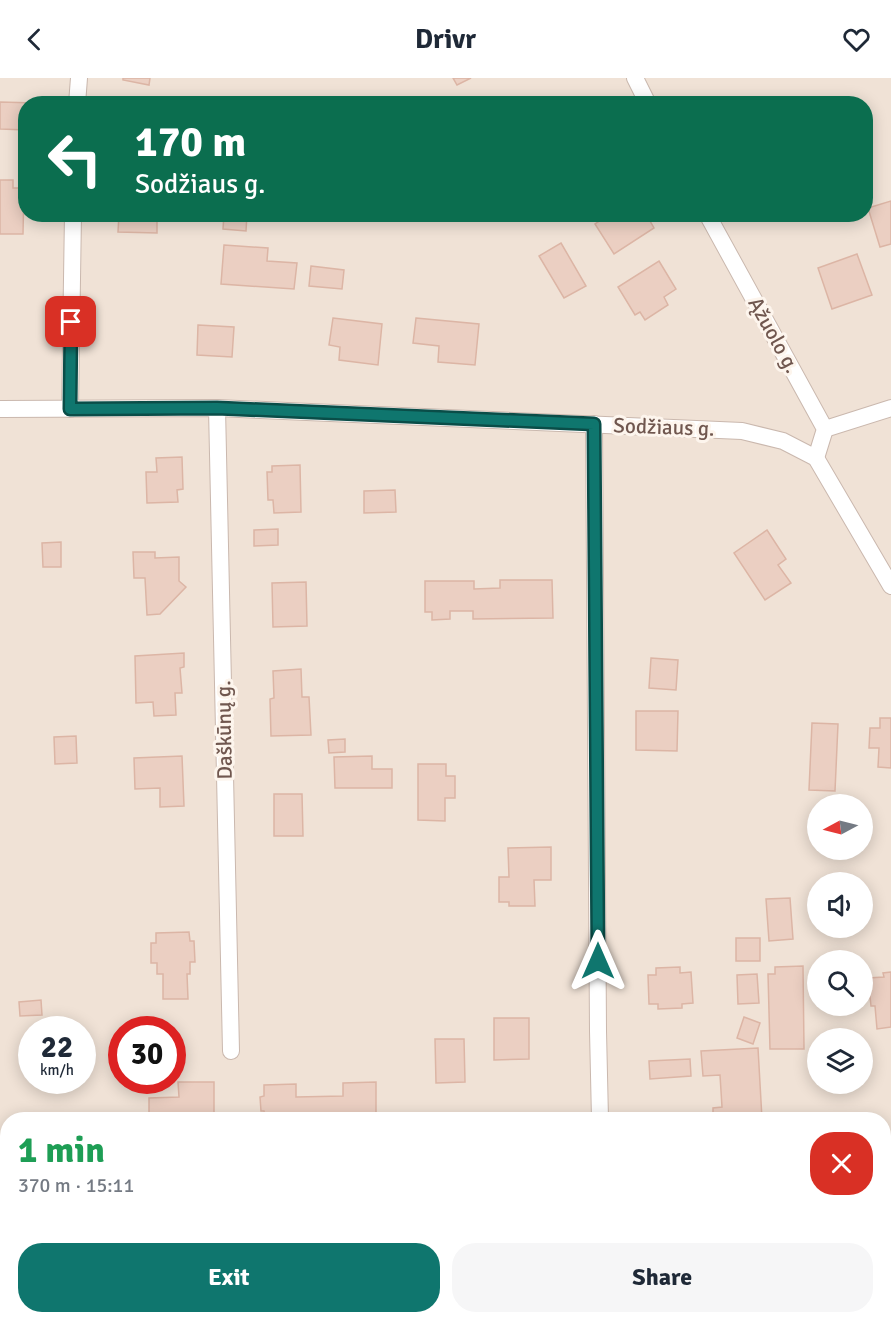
<!DOCTYPE html>
<meta charset="utf-8">
<style>
body{margin:0;font-family:Signika,sans-serif;background:#f6f6f7;color:#1f2937;height:100vh;display:flex;flex-direction:column;font-size:22px;white-space:nowrap}
*{box-sizing:border-box;margin:0}
p{font-size:20px;color:#747a83}
.icon{flex:none;width:33px;height:33px;fill:none;stroke:currentColor;stroke-width:2;stroke-linecap:round;stroke-linejoin:round}
.map{position:relative;flex:1;overflow:hidden}
.drawer{position:absolute;left:0px;top:1034px;width:891px;height:212px;display:flex;flex-direction:column;background:#fff;border-radius:24px 24px 0 0;box-shadow:0 3px 15px #0003}
.drawer>*{flex:none}
.banner{position:absolute;left:18px;top:18px;width:855px;height:126px;border-radius:24px;box-shadow:0 3px 15px #0003;background:#0b6e4f;color:#fff;overflow:hidden}
.needle{width:39px;rotate:263deg}
.tools{position:absolute;left:807px;top:716px;display:grid;gap:12px}
.tools a{display:grid;place-items:center;width:66px;height:66px;border-radius:50%;background:#fff;box-shadow:0 3px 15px #0003;font-size:30px}
.speed{position:absolute;left:18px;top:938px;display:flex;gap:12px;font-size:30px;font-weight:700;text-align:center}
.speed>*{display:grid;place-content:center;width:78px;height:78px;border-radius:50%;background:#fff;box-shadow:0 3px 15px #0003;line-height:1}
.speed small{font-size:15px;font-weight:400}
.speed .limit{border:9px solid #d22;background:#fff;color:#111}
.pin{position:absolute;display:grid;place-items:center;width:51px;height:51px;color:#fff;margin:-26px;border-radius:12px;box-shadow:0 3px 9px #0006}
.me{position:absolute;width:66px;margin:-33px;rotate:0deg;stroke-linejoin:round;filter:drop-shadow(0 0 4px #0008)}
.turn{display:flex;align-items:center;gap:21px;height:126px;padding:0 18px;font-size:27px}
.turn .icon{width:78px;height:78px;stroke-width:2.5}
.turn b{display:block;font-size:42px;line-height:51px}
.round{display:grid;place-items:center;flex:none;width:63px;height:63px;border-radius:24px;background:#f6f6f7}
.overview{display:flex;align-items:center;justify-content:space-between;height:102px;padding:0 18px}
h1{font-size:36px;font-weight:700;line-height:45px;color:#1e9e55}
.cta{display:flex;gap:12px;margin-top:auto;padding:12px 18px}
.cta a{flex:1;height:69px;border-radius:24px;background:#0f766e;color:#fff;font-size:24px;font-weight:700;line-height:69px;text-align:center}
.cta a+a{background:#f6f6f7;color:#1f2937}
header{display:flex;justify-content:space-between;align-items:center;height:78px;padding:0 18px;background:#fff;font-size:27px;font-weight:700}
.map>svg:first-child{display:block}
.residential{fill:#f0e2d6;fill-rule:evenodd}
.building{fill:#ebcfc2;stroke:#dcb5a5;stroke-width:1.5}
.lines{fill:none;stroke-linecap:round;stroke-linejoin:round}
.minor-casing{stroke:#cab8ae;stroke-width:18}
.minor{stroke:#fff;stroke-width:16}
.route-casing{stroke:#0a4d48;stroke-width:15}
.route{stroke:#0f766e;stroke-width:10}
.labels{text-anchor:middle;dominant-baseline:central;stroke-width:6;stroke-linejoin:round;paint-order:stroke}
.street-label{font-size:21px;fill:#70574f;stroke:#fdf5ed}
</style>
<header><svg class="icon" aria-label="back" viewBox="0 0 24 24"><path d="M15 5l-7 7 7 7"/></svg>Drivr<svg class="icon" aria-label="heart" viewBox="0 0 24 24"><path d="M12 20l-8-8c-3-5 5-10 8-4 3-6 11-1 8 4z"/></svg></header>
<div class="map">
<svg width="891" height="1244" viewBox="0 0 891 1244">
<rect width="100%" height="100%" fill="#f9f1e7"/>
<!-- residential -->
<path class="residential" d="M0,0h891v1244h-521l-1,-6h515v-197h-876v197h81v6h-89zM26,26h840v110h-840zM818,726h44v45h-44zM818,804h44v45h-44zM818,882h44v45h-44zM32,951h50v51h-50zM122,951h50v51h-50zM818,960h44v45h-44z"/>
<!-- building -->
<g class="building">
<polygon points="123,0 150,0 149,7 123,2"/>
<polygon points="453,0 471,0 457,7"/>
<polygon points="0,24 36,25 26,26 26,52 0,51"/>
<polygon points="0,102 13,102 13,110 24,110 23,156 0,156"/>
<polygon points="891,123 891,166 880,169 868,130"/>
<polygon points="119,136 157,136 157,155 118,154"/>
<polygon points="224,136 247,136 246,153 223,151"/>
<polygon points="610,136 646,136 654,150 614,176 595,146"/>
<polygon points="561,165 586,208 564,220 539,178"/>
<polygon points="224,167 268,170 267,183 297,185 294,211 221,206"/>
<polygon points="857,176 872,217 832,231 818,190"/>
<polygon points="659,183 676,211 664,219 668,227 645,242 640,234 635,237 618,209"/>
<polygon points="311,188 344,192 342,211 309,208"/>
<polygon points="333,240 382,246 378,287 339,282 340,269 329,267"/>
<polygon points="416,240 479,246 475,287 438,284 439,268 413,265"/>
<polygon points="198,247 234,249 232,279 197,277"/>
<polygon points="182,379 183,411 177,412 178,424 147,425 146,394 157,394 156,380"/>
<polygon points="300,387 301,434 274,435 273,422 268,422 267,394 272,394 272,388"/>
<polygon points="395,412 396,434 364,435 364,413"/>
<polygon points="278,451 278,467 254,468 254,452"/>
<polygon points="767,452 786,481 778,487 791,505 765,522 734,475"/>
<polygon points="61,464 61,489 43,489 42,465"/>
<polygon points="133,474 155,474 155,480 179,479 179,503 186,509 160,536 147,537 145,500 134,500"/>
<polygon points="500,502 552,502 553,540 473,541 473,533 450,533 450,541 432,542 432,534 425,534 425,503 474,503 474,511 500,510"/>
<polygon points="306,504 307,548 273,549 272,505"/>
<polygon points="184,575 184,589 180,590 182,615 175,615 176,637 154,638 153,624 136,625 135,578"/>
<polygon points="651,580 678,582 676,612 649,610"/>
<polygon points="301,591 302,619 309,619 311,657 271,658 270,621 274,620 273,593"/>
<polygon points="636,633 678,633 677,673 636,672"/>
<polygon points="880,640 891,640 891,690 878,689 879,670 869,670 870,650 880,650"/>
<polygon points="812,645 838,646 835,713 809,712"/>
<polygon points="76,658 77,685 55,686 54,659"/>
<polygon points="345,661 345,674 329,675 328,662"/>
<polygon points="182,678 184,728 160,729 160,710 135,711 134,680"/>
<polygon points="372,678 372,691 392,691 392,710 335,710 334,679"/>
<polygon points="418,686 446,686 446,698 455,698 455,720 445,720 445,743 418,742"/>
<polygon points="274,716 302,716 303,758 274,758"/>
<polygon points="551,769 551,802 534,802 535,828 509,828 509,824 499,824 499,799 509,799 508,770"/>
<polygon points="790,820 793,861 769,863 766,821"/>
<polygon points="189,854 190,863 194,863 195,884 190,884 190,896 187,896 188,921 163,921 163,896 157,896 157,885 151,885 151,865 156,865 156,855"/>
<rect x="736" y="860" width="24" height="23"/>
<polygon points="803,888 804,971 770,971 768,896 775,896 775,889"/>
<polygon points="680,889 680,895 691,894 693,925 682,926 682,930 658,931 658,926 649,926 648,897 656,897 656,890"/>
<polygon points="891,894 891,949 877,951 875,928 871,928 868,900 884,899 883,895"/>
<polygon points="757,896 759,925 738,926 737,897"/>
<polygon points="41,922 42,937 20,938 19,924"/>
<polygon points="744,939 760,945 753,966 737,960"/>
<polygon points="494,940 529,940 529,981 494,982"/>
<polygon points="435,961 464,961 465,1004 436,1005"/>
<polygon points="758,970 762,1041 713,1041 713,1030 722,1029 720,997 703,998 701,973"/>
<polygon points="690,981 691,998 650,1001 649,983"/>
<polygon points="178,1004 214,1004 214,1035 209,1035 209,1041 149,1041 149,1020 179,1019"/>
<polygon points="376,1004 376,1041 265,1041 264,1033 261,1033 260,1019 264,1018 264,1007 296,1006 296,1019 343,1018 343,1005"/>
<polygon points="535,1038 535,1041 495,1041 495,1040"/>
<polygon points="885,1085 891,1085 891,1114 886,1114"/>
<rect x="440" y="1238" width="25" height="6"/>
<polygon points="472,1238 495,1238 496,1244 472,1244"/>
<rect x="517" y="1238" width="54" height="6"/>
<rect x="727" y="1238" width="32" height="6"/>
<rect x="779" y="1238" width="29" height="6"/>
</g>
<g class="lines">
<defs>
<g id="minor">
<polyline points="635,0 648,26"/>
<polyline points="77,26 79,0"/>
<polyline points="707,136 825,351 816,380"/>
<polyline points="217,330 231,973"/>
<polyline points="0,331 217,330 742,353 783,363 816,380 891,508"/>
<polyline points="70,331 73,136"/>
<polyline points="594,346 598,953 600,1041"/>
<polyline points="825,351 891,330"/>
<polyline points="606,1238 606,1244"/>
</g>
</defs>
<!-- minor casing -->
<use href="#minor" class="minor-casing"/>
<!-- minor -->
<use href="#minor" class="minor"/>
</g>
<g class="lines">
<defs>
<polyline id="route" points="71,244 70,331 217,330 594,346 598,883"/>
</defs>
<!-- route casing -->
<use href="#route" class="route-casing"/>
<!-- route -->
<use href="#route" class="route"/>
</g>
<g class="labels">
<!-- street labels -->
<g class="street-label">
<text transform="translate(774 257) rotate(61)">Ąžuolo g.</text>
<text transform="translate(664 349) rotate(2)">Sodžiaus g.</text>
<text transform="translate(224 652) rotate(-91)">Daškūnų g.</text>
</g>
</g>
</svg>
<div class="tools">
<a><svg class="needle" viewBox="-14 -14 28 28"><path d="M0-13l5 13h-10z" fill="#e53935"/><path d="M0 13l5-13h-10z" fill="#747a83"/></svg></a>
<a><svg class="icon" aria-label="sound" viewBox="0 0 24 24"><path d="M4 9h4l5-4v14l-5-4H4zM17 9q2 3 0 6"/></svg></a>
<a><svg class="icon" aria-label="search" viewBox="0 0 24 24"><circle cx="10" cy="10" r="6"/><path d="M15 15l6 6"/></svg></a>
<a><svg class="icon" aria-label="layers" viewBox="0 0 24 24"><path d="M12 4l9 5-9 5-9-5zM3 14l9 5 9-5"/></svg></a>
</div>
<div class="speed"><div>22<small>km/h</small></div><div class="limit">30</div></div>
<div class="pin" style="left:71px;top:244px;background:#d93025"><svg class="icon" aria-label="arrive" viewBox="0 0 24 24"><path d="M6 21V4h12l-3 4 3 4H6"/></svg></div>
<svg class="me" style="left:598px;top:883px" viewBox="-20 -20 40 40"><path d="M0-17L14 15 0 8-14 15z" fill="#0f766e" stroke="#fff" stroke-width="4"/></svg>
<div class="banner">
<div class="turn"><svg class="icon" aria-label="left" viewBox="0 0 24 24"><path d="M17 20v-9H6M10 6l-5 5 5 5"/></svg><div><b>170 m</b>Sodžiaus g.</div></div>
</div>
<section class="drawer">
<div class="overview"><div><h1>1 min</h1><p>370 m · 15:11</p></div><a class="round" style="background:#d93025;color:#fff"><svg class="icon" aria-label="close" viewBox="0 0 24 24"><path d="M6 6l12 12M18 6L6 18"/></svg></a></div>
<div class="cta"><a>Exit</a><a>Share</a></div>
</section>
</div>
